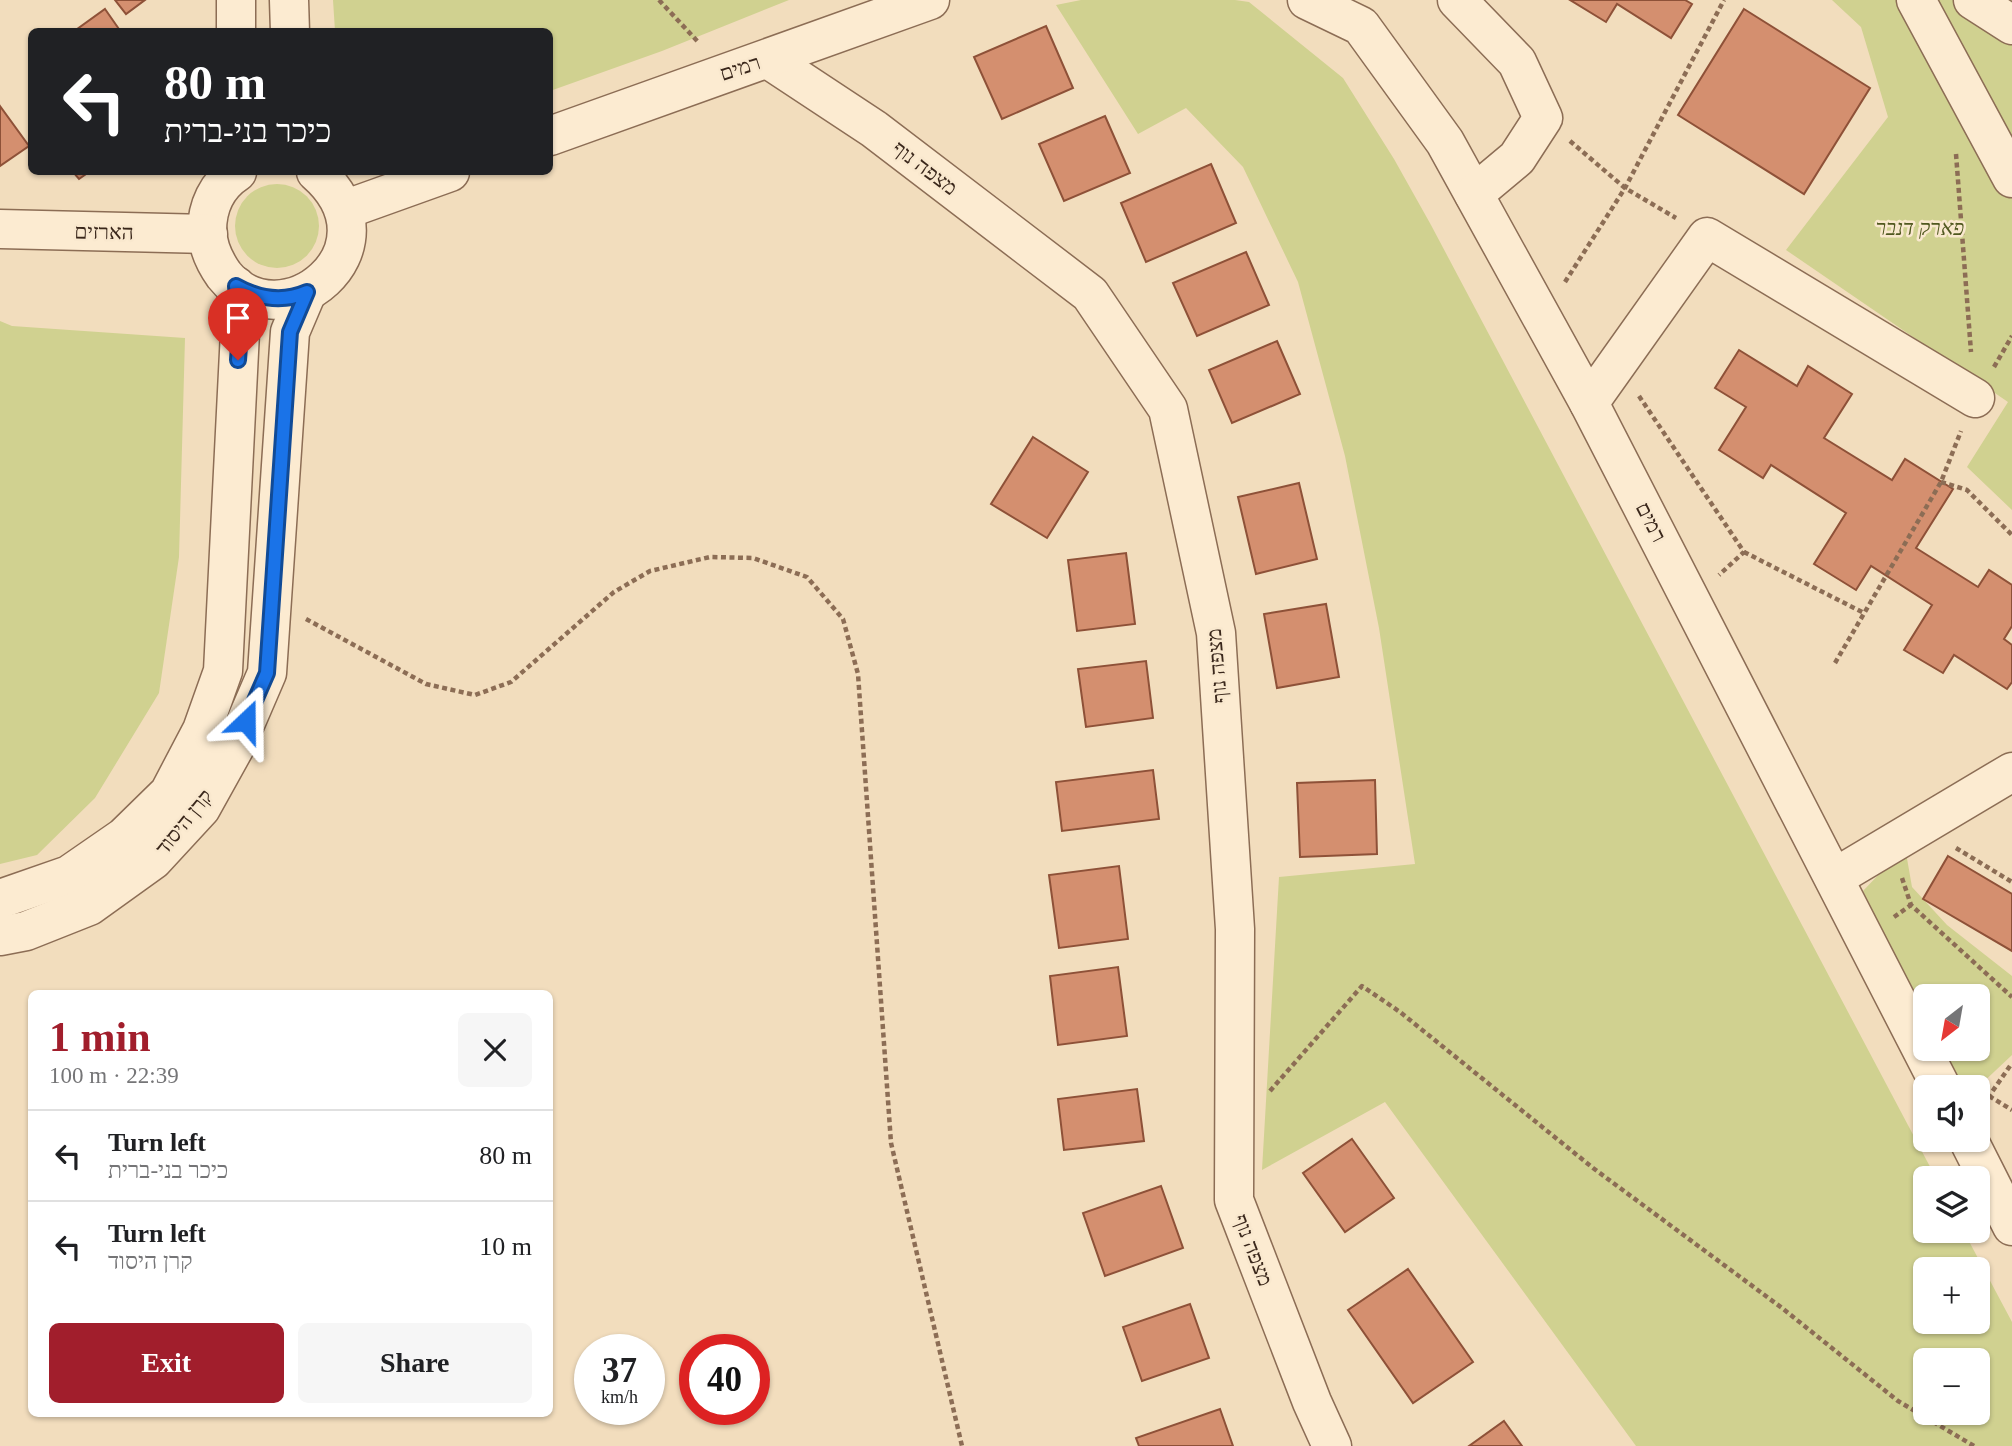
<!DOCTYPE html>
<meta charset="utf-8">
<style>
body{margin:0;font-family:"Times New Roman",Heebo,serif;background:#f6f6f6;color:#202124;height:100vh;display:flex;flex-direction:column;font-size:26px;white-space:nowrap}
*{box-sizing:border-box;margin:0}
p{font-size:23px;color:#757577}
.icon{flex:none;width:38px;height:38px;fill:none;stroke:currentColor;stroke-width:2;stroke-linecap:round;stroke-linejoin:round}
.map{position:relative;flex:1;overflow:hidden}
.sheet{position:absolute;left:28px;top:990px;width:525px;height:427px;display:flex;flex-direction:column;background:#fff;border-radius:10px;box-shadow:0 2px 5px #0004}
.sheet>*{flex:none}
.banner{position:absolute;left:28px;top:28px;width:525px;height:147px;border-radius:10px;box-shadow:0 2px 5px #0004;background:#202124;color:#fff;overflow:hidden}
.needle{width:46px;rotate:211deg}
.buttons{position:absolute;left:1913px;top:984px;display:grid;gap:14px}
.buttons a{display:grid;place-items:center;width:77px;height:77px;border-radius:10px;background:#fff;box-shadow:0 2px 5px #0004;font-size:35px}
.speed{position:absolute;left:574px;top:1334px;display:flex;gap:14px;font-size:35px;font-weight:700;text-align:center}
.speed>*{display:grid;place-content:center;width:91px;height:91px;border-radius:50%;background:#fff;box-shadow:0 2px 5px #0004;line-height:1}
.speed small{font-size:18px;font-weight:400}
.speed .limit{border:10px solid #d22;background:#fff;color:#111}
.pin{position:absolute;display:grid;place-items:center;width:60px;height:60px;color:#fff;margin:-72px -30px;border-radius:50% 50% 50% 0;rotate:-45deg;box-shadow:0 0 7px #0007}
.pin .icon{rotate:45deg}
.me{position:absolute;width:77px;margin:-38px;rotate:23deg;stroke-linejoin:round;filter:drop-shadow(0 0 5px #0008)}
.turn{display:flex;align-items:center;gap:24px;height:147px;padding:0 21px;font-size:32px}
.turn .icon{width:91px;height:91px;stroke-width:2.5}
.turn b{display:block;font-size:49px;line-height:60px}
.round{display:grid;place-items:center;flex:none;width:74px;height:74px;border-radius:10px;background:#f6f6f6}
.summary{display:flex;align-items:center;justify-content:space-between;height:119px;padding:0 21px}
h1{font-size:42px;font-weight:600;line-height:52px;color:#a11e2c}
.button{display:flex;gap:14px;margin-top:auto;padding:14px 21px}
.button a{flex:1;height:80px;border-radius:10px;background:#a11e2c;color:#fff;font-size:28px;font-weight:600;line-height:80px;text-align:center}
.button a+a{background:#f6f6f6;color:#202124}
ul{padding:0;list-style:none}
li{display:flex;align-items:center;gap:21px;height:91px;padding:0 21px;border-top:2px solid #e0e0e0}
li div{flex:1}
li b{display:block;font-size:26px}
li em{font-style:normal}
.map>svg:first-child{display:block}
.green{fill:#d0d190;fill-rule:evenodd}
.building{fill:#d48f6f;stroke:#8e5138;stroke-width:2}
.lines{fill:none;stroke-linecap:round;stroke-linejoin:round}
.minor-casing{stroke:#8c6d55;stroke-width:41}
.path{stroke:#8c6d55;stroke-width:4.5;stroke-dasharray:5 3.5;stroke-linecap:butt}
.minor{stroke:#fcebd1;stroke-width:38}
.route-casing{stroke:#114b97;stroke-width:18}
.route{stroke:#1a73e8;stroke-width:12}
.labels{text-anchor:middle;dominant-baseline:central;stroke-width:5;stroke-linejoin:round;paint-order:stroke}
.street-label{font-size:21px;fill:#3a271b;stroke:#f9e8ce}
.park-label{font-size:21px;font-style:italic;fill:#50581f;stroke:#f9e8ce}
</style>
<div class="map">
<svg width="2012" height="1446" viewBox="0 0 2012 1446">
<rect width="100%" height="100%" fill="#f2ddbd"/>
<!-- green -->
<g class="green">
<polygon points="333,0 789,0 662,51 550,91 550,32 335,31"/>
<path d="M1081,0h154l14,2 94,76 51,81 37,66 505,953h-11v52h38l49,92v124h-376l-251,-344 -123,68 17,-293 136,-13 -36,-236 -34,-172 -47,-174 -55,-115 -57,-59 -48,26 -82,-129zM1925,1269h53v52h-53zM1925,1360h53v52h-53z"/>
<polygon points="1832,0 2012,0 2012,510 1967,467 2008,402 1786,250 1888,117 1861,27"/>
<circle cx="277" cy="226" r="42"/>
<polygon points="0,321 12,326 185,338 179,557 159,693 95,798 37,855 0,864"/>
<polygon points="1905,847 1912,887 1947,925 2012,976 2012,1055 1978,1087 1961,1087 1940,1048 1978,1048 1978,996 1925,996 1925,1022 1912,1000 1863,891"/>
</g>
<!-- building -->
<g class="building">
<polygon points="115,0 145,0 126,14"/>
<polygon points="1570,0 1685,0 1692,4 1671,38 1617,4 1606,22"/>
<polygon points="105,9 121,32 73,32"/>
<polygon points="1744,9 1870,88 1804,194 1678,115"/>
<polygon points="1046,26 1073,88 1002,119 974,57"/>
<polygon points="0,106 29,146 0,166"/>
<polygon points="1105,116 1130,173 1064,201 1039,144"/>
<polygon points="1211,164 1236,223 1146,262 1121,203"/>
<polygon points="73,172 89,172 79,179"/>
<polygon points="1246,252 1269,305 1197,336 1173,283"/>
<polygon points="1277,341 1300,394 1232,423 1209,370"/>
<polygon points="1739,350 1797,386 1808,366 1852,394 1824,438 1892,480 1905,459 1953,489 1916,548 1978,587 1989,570 2012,585 2012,626 2004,639 2012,645 2012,682 2007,689 1954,655 1943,673 1904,650 1932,605 1871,566 1856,590 1814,564 1846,513 1771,465 1763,478 1719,450 1746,407 1715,388"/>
<polygon points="1033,437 1088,472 1047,538 991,504"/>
<polygon points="1299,483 1317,559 1256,574 1238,497"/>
<polygon points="1126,553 1135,624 1077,631 1068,560"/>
<polygon points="1326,604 1339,677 1277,688 1264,614"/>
<polygon points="1146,661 1153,718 1086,727 1078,669"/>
<polygon points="1153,770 1159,819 1062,831 1056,782"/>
<polygon points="1375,780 1377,854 1300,857 1297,783"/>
<polygon points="1948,856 2012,894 2012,951 1923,899"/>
<polygon points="1119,866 1128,939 1059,948 1049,875"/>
<polygon points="1118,967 1127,1036 1058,1045 1050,976"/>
<polygon points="1137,1089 1144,1141 1064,1150 1058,1099"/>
<polygon points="1352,1139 1394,1198 1345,1232 1303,1173"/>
<polygon points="1161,1186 1183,1248 1105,1276 1083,1213"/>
<polygon points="1408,1269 1473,1362 1413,1403 1348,1310"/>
<polygon points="1190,1304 1209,1358 1142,1381 1123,1327"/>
<polygon points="1220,1409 1233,1446 1139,1446 1136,1438"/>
<polygon points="1504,1421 1522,1446 1469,1446"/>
</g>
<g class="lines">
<defs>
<g id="minor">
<polyline points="289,0 290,32"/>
<polyline points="1307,0 1361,26 1445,142 1589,403 1941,1087"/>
<polyline points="1457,0 1517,62 1543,118 1517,158 1474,194"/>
<polyline points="1916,0 2012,178"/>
<polyline points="1973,0 2012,25"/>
<polyline points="236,32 236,0"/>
<polyline points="768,59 874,129 1090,294 1168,409 1216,633 1235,929 1234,1200 1312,1402 1332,1446"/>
<polyline points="550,136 930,0"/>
<path d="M237,172c-20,13 -30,35 -30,59 1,17 7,30 17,44 57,71 180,-26 92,-103"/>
<polyline points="344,210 450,172"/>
<polyline points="0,229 208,234"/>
<polyline points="1589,403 1707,237 1975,398"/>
<polyline points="1834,878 2012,772"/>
<polyline points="0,899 69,875 124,837 169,793 202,730 223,671 240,332 236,286"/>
<polyline points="0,936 26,931 89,906 153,860 201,808 236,745 267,673 290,332 307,292"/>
<polyline points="1968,1139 2012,1226"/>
</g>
</defs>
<!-- minor casing -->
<use href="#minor" class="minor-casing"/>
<!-- path -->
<g class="path">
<polyline points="659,0 699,43"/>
<polyline points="1570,141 1625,188 1676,218"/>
<polyline points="1956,154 1971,352"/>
<polyline points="1565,282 1625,188 1724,0"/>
<polyline points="1994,367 2012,336"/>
<polyline points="1639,396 1744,552 1719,575"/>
<polyline points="1941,482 1967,490 2012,535"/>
<polyline points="1744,552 1864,613"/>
<polyline points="306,619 426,684 475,695 511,682 614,592 650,571 710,557 753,558 807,577 843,619 858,674 891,1143 962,1446"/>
<polyline points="1835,663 1941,482 1961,431"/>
<polyline points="1956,848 2012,882"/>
<polyline points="1902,878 1911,905 2012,997"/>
<polyline points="1894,917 1911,905"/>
<polyline points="1270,1091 1362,986 1400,1012 1593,1168 1782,1308 1898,1401 1974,1446"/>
<polyline points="1989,1096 2012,1110"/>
<polyline points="1983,1105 2012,1063"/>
</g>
<!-- minor -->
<use href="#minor" class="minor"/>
</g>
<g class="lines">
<defs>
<path id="route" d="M238,360l2,-28 -4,-46c23,13 46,17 71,6l-17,40 -23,341 -21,48"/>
</defs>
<!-- route casing -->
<use href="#route" class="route-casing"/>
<!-- route -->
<use href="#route" class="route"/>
</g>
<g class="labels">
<!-- street labels -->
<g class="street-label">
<text transform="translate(740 68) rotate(-18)">רמים</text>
<text transform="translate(925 168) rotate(37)">מצפה נוף</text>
<text transform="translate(104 232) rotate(1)">הארזים</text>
<text transform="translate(1651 522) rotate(63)">רמים</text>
<text transform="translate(1217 666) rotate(-95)">מצפה נוף</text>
<text transform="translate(184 822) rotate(-51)">קרן היסוד</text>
<text transform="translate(1253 1250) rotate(69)">מצפה נוף</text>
</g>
<!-- park labels -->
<g class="park-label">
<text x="1920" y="228">פארק דנבר</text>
</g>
</g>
</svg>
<div class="buttons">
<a><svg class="needle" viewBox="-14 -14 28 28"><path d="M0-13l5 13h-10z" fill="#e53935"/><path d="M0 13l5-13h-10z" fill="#757577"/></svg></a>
<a><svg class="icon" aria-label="sound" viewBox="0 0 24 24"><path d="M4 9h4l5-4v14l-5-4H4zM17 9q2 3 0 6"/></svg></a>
<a><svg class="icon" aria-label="layers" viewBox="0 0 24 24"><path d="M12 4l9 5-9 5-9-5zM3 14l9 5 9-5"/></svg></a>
<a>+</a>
<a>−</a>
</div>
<div class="speed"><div>37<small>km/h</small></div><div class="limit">40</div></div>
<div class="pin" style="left:238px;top:360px;background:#d93025"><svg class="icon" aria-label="arrive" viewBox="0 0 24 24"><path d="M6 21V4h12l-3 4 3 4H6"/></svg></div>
<svg class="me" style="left:246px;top:721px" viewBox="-20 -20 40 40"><path d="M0-17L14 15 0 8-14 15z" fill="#1a73e8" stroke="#fff" stroke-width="4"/></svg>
<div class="banner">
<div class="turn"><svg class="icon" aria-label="left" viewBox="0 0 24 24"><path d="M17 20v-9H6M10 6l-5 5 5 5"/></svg><div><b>80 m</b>כיכר בני-ברית</div></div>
</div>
<section class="sheet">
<div class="summary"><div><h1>1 min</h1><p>100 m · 22:39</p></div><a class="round"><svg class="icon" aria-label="close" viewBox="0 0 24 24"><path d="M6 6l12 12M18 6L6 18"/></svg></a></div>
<ul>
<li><svg class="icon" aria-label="left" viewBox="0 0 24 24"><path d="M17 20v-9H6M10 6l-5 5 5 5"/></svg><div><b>Turn left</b><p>כיכר בני-ברית</p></div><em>80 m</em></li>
<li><svg class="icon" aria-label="left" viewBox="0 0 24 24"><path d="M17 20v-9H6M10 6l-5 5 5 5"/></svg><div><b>Turn left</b><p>קרן היסוד</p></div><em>10 m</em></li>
</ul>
<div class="button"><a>Exit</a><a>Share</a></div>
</section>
</div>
